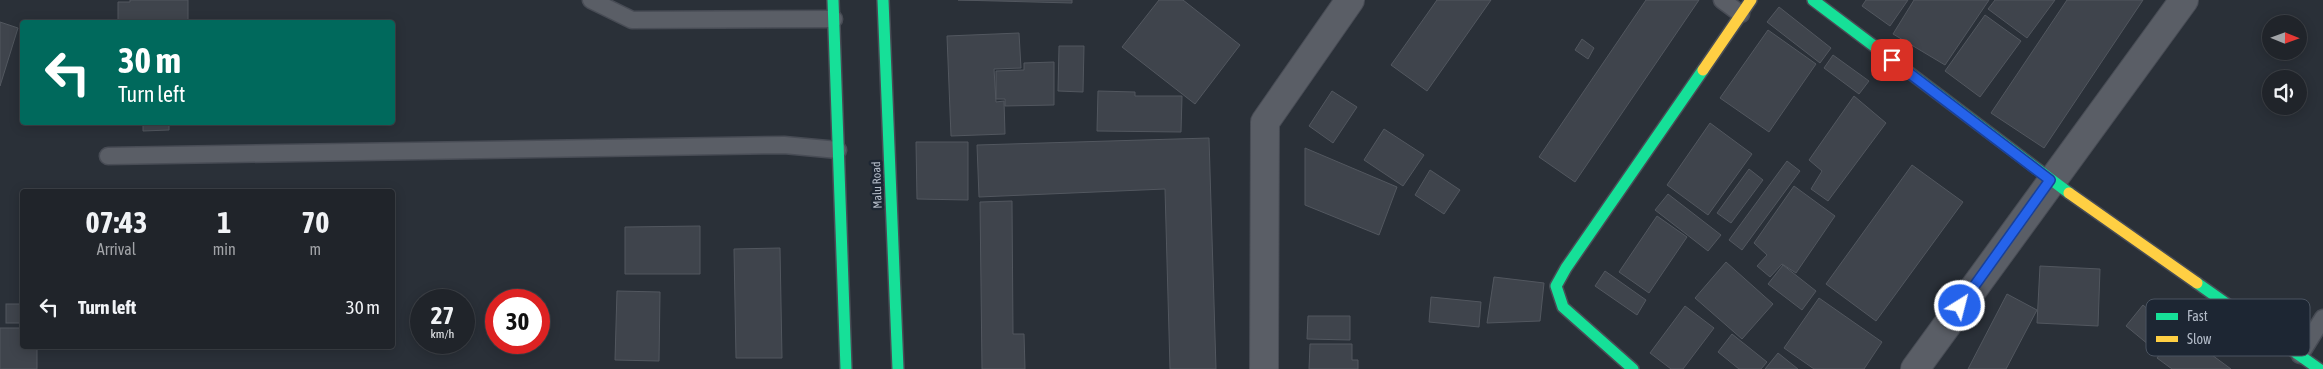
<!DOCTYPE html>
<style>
body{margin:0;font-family:"Asap Condensed",sans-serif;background:#2d3036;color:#f1f3f6;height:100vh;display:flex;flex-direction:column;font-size:19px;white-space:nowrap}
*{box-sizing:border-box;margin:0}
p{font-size:16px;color:#a2a4a8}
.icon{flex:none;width:28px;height:28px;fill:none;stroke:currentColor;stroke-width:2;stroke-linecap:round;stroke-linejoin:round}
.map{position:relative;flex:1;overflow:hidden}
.sheet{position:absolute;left:20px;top:189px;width:375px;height:160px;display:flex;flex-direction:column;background:#20242a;border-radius:5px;box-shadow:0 2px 12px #0003,0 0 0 1px #3d4147}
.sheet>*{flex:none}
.hud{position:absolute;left:20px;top:20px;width:375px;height:105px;border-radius:5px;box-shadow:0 2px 12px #0003,0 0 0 1px #3d4147;background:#00695c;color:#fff;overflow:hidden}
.needle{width:32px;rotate:91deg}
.tools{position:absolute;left:2262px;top:15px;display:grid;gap:10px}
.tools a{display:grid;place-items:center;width:45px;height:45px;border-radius:50%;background:#20242a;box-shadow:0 2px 12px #0003,0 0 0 1px #3d4147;font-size:25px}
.speed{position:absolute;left:410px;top:289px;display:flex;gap:10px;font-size:25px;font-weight:700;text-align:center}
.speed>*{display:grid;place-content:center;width:65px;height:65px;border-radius:50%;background:#20242a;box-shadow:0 2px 12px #0003,0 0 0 1px #3d4147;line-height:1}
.speed small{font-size:12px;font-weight:400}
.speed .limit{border:8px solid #d22;background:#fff;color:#111}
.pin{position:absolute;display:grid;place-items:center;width:42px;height:42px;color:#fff;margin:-21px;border-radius:10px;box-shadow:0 2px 8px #0006}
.me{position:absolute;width:55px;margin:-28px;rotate:36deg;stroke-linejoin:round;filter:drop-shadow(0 0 4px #0008)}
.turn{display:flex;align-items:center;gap:18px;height:105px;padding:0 15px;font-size:22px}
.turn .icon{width:65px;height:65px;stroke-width:2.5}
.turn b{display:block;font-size:35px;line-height:42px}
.eta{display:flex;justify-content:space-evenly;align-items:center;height:85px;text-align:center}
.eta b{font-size:30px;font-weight:700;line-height:35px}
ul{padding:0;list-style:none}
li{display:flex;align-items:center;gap:15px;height:65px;padding:0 15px}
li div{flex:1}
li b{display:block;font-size:19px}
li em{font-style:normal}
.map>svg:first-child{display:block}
.building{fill:#3f444c;stroke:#52575f}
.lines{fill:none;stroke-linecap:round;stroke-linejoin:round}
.lane-casing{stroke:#484c55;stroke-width:19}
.street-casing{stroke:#484c55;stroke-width:30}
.fast-casing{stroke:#484c55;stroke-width:14}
.slow-casing{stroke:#484c55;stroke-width:14}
.lane{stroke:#5a5e66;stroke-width:16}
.street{stroke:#5a5e66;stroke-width:28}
.fast{stroke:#16e098;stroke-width:11}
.slow{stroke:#ffcf43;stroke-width:11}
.route-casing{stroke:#184099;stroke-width:12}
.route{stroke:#2563eb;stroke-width:9}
.labels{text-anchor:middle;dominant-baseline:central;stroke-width:5;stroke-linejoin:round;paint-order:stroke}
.street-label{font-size:12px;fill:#b4bcc9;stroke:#1d2633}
.key{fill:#1d2633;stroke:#4a5360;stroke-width:1}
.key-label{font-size:14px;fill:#b4bcc9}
</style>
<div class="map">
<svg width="2323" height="369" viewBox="0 0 2323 369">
<rect width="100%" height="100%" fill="#2a3038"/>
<!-- building -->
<g class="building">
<polygon points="130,0 188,0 188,22 118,22 118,2 130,2"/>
<polygon points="958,0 1072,0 1072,3"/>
<polygon points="1159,0 1183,0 1240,45 1195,104 1122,47"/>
<polygon points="1437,0 1491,0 1427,91 1391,65"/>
<polygon points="1646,0 1699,0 1575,182 1539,157"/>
<polygon points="1866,0 1908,0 1890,26 1862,6"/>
<polygon points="1914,0 1989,0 1945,65 1893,34"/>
<polygon points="1995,0 2055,0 2027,38 1988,9"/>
<polygon points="2067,0 2143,0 2044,148 1991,113"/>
<polygon points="1779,7 1831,48 1820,63 1767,22"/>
<polygon points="1985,15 2021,41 1980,97 1945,71"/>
<polygon points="0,22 18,28 0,86"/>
<polygon points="1768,30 1816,64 1769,132 1720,98"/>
<polygon points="1019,33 1021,68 994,69 996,102 1004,101 1005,134 951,136 947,36"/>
<polygon points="1582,39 1594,48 1588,59 1575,50"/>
<polygon points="1059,46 1084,46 1083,92 1058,91"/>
<polygon points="1833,55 1869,81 1859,94 1824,68"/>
<polygon points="1054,62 1054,105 1005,106 1005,99 996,99 996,71 1024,70 1024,63"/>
<polygon points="1098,91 1135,92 1135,96 1182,96 1181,132 1097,131"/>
<polygon points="1332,91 1357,107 1333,143 1309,126"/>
<polygon points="1854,96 1886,123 1828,201 1811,189 1822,171 1809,160"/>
<polygon points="143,122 169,122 169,130 143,131"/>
<polygon points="1710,123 1752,154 1708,215 1667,185"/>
<polygon points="1384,129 1424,155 1403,186 1364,160"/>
<polygon points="1209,138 1216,369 1170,369 1165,189 979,197 977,145"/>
<polygon points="916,142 968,142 968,200 917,199"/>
<polygon points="1305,148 1397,187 1379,235 1305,205"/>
<polygon points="1787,161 1800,171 1742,250 1729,240"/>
<polygon points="1912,165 1963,202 1876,321 1826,284"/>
<polygon points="1749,169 1763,180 1731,223 1717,213"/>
<polygon points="1430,170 1460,190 1444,214 1415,195"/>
<polygon points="1794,186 1835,216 1796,273 1782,264 1770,277 1757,266 1767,255 1754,243"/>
<polygon points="1668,194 1721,235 1708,251 1655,210"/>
<polygon points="1012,201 1013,334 1024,334 1025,369 982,369 980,202"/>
<polygon points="1657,216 1687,237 1649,293 1619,272"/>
<polygon points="700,226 700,274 625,274 625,227"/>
<polygon points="780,248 782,358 736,358 734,249"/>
<polygon points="1726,262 1773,304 1742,339 1695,298"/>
<polygon points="1783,265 1816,291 1802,310 1768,284"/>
<polygon points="2040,266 2100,269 2098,326 2037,323"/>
<polygon points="1605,271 1646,300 1637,315 1595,286"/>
<polygon points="1494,277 1544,283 1540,321 1487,323"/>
<polygon points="617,291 660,292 659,361 615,360"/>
<polygon points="2007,294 2037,310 2006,369 1968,369"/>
<polygon points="1431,297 1481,302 1479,327 1429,322"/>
<polygon points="1819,298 1882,342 1864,369 1814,369 1784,348"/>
<rect x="6" y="304" width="16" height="19"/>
<polygon points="2143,305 2165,324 2149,345 2126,326"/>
<polygon points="1685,306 1714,328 1683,369 1671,369 1650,353"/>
<polygon points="1308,316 1350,316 1350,340 1307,339"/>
<polygon points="0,328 22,328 22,346 37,346 37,369 0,369"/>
<polygon points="2178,330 2231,369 2172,369 2157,358"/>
<polygon points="1732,334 1767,362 1761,369 1739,369 1718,352"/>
<polygon points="1310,344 1352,344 1352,360 1358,360 1358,369 1309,369"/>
<polygon points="1778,353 1798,369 1765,369"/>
</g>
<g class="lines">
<defs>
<g id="lane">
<polyline points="591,0 632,20 834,19"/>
<polyline points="1722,0 1741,14"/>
<polyline points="108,156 784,145 838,150"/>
<polyline points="2300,355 2323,318"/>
</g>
<g id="street">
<polyline points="1264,369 1265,122 1350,0"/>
<polyline points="1915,369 2184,0"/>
</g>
<g id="fast">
<polyline points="833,0 846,369"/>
<polyline points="883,0 898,369"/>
<polyline points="1813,0 2069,193"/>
<polyline points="2197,283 2319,369"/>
<polyline points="1633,369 1563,307 1556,286 1566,268 1703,70"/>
</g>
<g id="slow">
<polyline points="1703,70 1751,0"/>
<polyline points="2069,193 2197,283"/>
</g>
</defs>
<!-- lane casing -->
<use href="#lane" class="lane-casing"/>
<!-- street casing -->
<use href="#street" class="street-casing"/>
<!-- fast casing -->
<use href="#fast" class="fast-casing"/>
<!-- slow casing -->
<use href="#slow" class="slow-casing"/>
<!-- lane -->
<use href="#lane" class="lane"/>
<!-- street -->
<use href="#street" class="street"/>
<!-- fast -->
<use href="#fast" class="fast"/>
<!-- slow -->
<use href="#slow" class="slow"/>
</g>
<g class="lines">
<defs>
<polyline id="route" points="1892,60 2050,180 1960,306"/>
</defs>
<!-- route casing -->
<use href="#route" class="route-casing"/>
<!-- route -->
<use href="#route" class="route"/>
</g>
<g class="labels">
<!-- street labels -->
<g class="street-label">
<text transform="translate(877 185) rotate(-92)">Malu Road</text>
</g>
</g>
<!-- legend -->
<rect x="2146" y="299" width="164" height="57" rx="8" class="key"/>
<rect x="2156" y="313" width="22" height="7" fill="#16e098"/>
<rect x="2156" y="336" width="22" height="6" fill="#ffcf43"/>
<g class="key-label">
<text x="2187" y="321">Fast</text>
<text x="2187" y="344">Slow</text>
</g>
</svg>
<div class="tools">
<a><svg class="needle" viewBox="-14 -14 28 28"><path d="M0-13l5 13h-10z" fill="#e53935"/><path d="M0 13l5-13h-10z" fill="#a2a4a8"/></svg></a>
<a><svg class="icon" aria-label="sound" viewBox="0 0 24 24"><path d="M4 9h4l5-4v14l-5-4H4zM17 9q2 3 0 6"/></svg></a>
</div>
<div class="speed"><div>27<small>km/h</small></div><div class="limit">30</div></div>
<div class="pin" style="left:1892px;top:60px;background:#d93025"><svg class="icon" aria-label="arrive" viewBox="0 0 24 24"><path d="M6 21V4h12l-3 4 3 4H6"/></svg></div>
<svg class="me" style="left:1960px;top:306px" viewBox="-20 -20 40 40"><circle r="17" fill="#2563eb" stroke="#fff" stroke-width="3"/><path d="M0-11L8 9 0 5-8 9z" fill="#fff"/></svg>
<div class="hud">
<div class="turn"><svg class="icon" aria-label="left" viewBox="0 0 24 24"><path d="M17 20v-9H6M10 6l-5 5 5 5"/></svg><div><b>30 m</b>Turn left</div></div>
</div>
<section class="sheet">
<div class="eta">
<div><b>07:43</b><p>Arrival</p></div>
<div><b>1</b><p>min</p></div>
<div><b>70</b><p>m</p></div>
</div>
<ul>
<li><svg class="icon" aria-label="left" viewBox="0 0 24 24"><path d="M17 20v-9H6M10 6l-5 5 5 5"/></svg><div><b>Turn left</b></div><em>30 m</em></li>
</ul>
</section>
</div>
